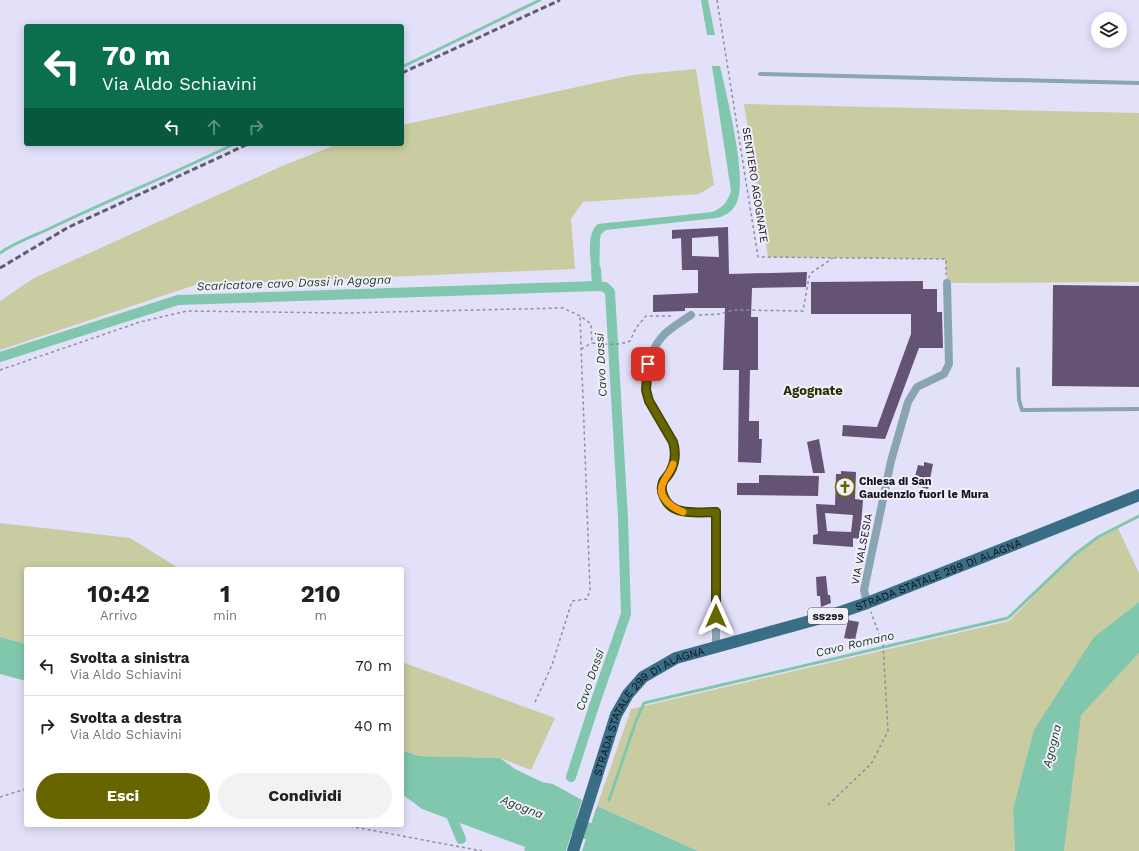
<!DOCTYPE html>
<html lang="it">
<style>
body{margin:0;font-family:"Work Sans",sans-serif;background:#f2f2f2;color:#202124;height:100vh;display:flex;flex-direction:column;font-size:15px;white-space:nowrap}
*{box-sizing:border-box;margin:0}
p{font-size:13px;color:#757577}
.icon{flex:none;width:22px;height:22px;fill:none;stroke:currentColor;stroke-width:2;stroke-linecap:round;stroke-linejoin:round}
.map{position:relative;flex:1;overflow:hidden}
.details{position:absolute;left:24px;top:567px;width:380px;height:260px;display:flex;flex-direction:column;background:#fff;border-radius:4px;box-shadow:0 2px 10px #0003}
.details>*{flex:none}
.top-card{position:absolute;left:24px;top:24px;width:380px;height:122px;border-radius:4px;box-shadow:0 2px 10px #0003;background:#0b6e4f;color:#fff;overflow:hidden}
.tools{position:absolute;left:1091px;top:12px;display:grid;gap:8px}
.tools a{display:grid;place-items:center;width:36px;height:36px;border-radius:50%;background:#fff;box-shadow:0 2px 10px #0003;font-size:20px}
.pin{position:absolute;display:grid;place-items:center;width:34px;height:34px;color:#fff;margin:-17px;border-radius:8px;box-shadow:0 2px 6px #0006}
.me{position:absolute;width:44px;margin:-22px;rotate:0deg;stroke-linejoin:round;filter:drop-shadow(0 0 3px #0008)}
.turn{display:flex;align-items:center;gap:14px;height:84px;padding:0 12px;font-size:18px}
.turn .icon{width:52px;height:52px;stroke-width:2.5}
.turn b{display:block;font-size:28px;line-height:34px}
.lanes{display:flex;align-items:center;height:38px;padding:0 12px;background:#0003;justify-content:center;gap:20px;direction:ltr}
.lanes .off{opacity:.35}
.eta{display:flex;justify-content:space-evenly;align-items:center;height:68px;text-align:center}
.eta b{font-size:24px;font-weight:700;line-height:28px}
.action{display:flex;gap:8px;margin-top:auto;padding:8px 12px}
.action a{flex:1;height:46px;border-radius:24px;background:#666500;color:#fff;font-size:16px;font-weight:700;line-height:46px;text-align:center}
.action a+a{background:#f2f2f2;color:#202124}
ul{padding:0;list-style:none}
li{display:flex;align-items:center;gap:12px;height:60px;padding:0 12px;border-top:1px solid #e0e0e0}
li div{flex:1}
li b{display:block;font-size:15px}
li em{font-style:normal}
.map>svg:first-child{display:block}
.green{fill:#c9cba1}
.water{fill:#81c7ae}
.lines{fill:none;stroke-linecap:round;stroke-linejoin:round}
.stream{stroke:#81c7ae;stroke-width:3}
.canal{stroke:#81c7ae;stroke-width:10}
.river{stroke:#81c7ae;stroke-width:17}
.building{fill:#655374;fill-rule:evenodd}
.path{stroke:#8f8da1;stroke-width:1.5;stroke-dasharray:3 3;stroke-linecap:butt}
.lane{stroke:#89a4b2;stroke-width:4}
.street{stroke:#89a4b2;stroke-width:8}
.primary{stroke:#396e86;stroke-width:12}
.rail{stroke:#5f5d6f;stroke-width:3;stroke-dasharray:6 3;stroke-linecap:butt}
.route-casing{stroke:#424200;stroke-width:10}
.route{stroke:#666500;stroke-width:7}
.slow{stroke:#f59e0b;stroke-width:7}
.labels{text-anchor:middle;dominant-baseline:central;stroke-width:4;stroke-linejoin:round;paint-order:stroke}
.shield{fill:#f1f0f9;stroke:#54535f;stroke-width:1}
.shield-label{font-size:10px;font-weight:bold;fill:#11101d}
.street-label{font-size:11px;fill:#11101d;stroke:#f1f0f9}
.poi-label{font-size:11px;font-weight:bold;fill:#11101d;stroke:#f1f0f9;text-anchor:start}
.water-label{font-size:12px;font-style:italic;fill:#16372c;stroke:#f1f0f9}
.quarter-label{font-size:13px;font-weight:bold;fill:#2e2e03;stroke:#f1f0f9}
</style>
<div class="map">
<svg width="1139" height="851" viewBox="0 0 1139 851">
<rect width="100%" height="100%" fill="#e3e1fa"/>
<!-- green -->
<g class="green">
<polygon points="696,69 714,185 699,194 583,202 571,219 575,269 195,285 0,350 0,301 34,278 282,166 338,144 402,144 402,125 411,123 632,75"/>
<polygon points="744,104 1139,113 1139,282 947,283 945,259 768,257"/>
<polygon points="0,523 130,538 180,569 26,569 26,644 0,637"/>
<polygon points="1117,526 1139,573 1139,602 1094,637 1013,809 1015,851 698,851 597,806 631,709 1009,621 1075,554"/>
<polygon points="1139,653 1139,851 1064,851 1080,715"/>
<polygon points="402,662 555,718 531,770 500,758 419,756 402,750"/>
</g>
<!-- water -->
<g class="water">
<polygon points="701,0 708,0 715,35 707,35"/>
<path d="M712,66h8c6,28 29,114 16,138 -4,8 -11,12 -19,14l-111,12 -5,4 -1,5 -1,43h-6c-1,-16 -9,-47 5,-58l114,-12c10,-3 16,-11 19,-21z"/>
<polygon points="1139,602 1139,653 1081,715 1064,851 1015,851 1013,809 1034,730 1094,637"/>
<polygon points="0,637 26,644 26,681 0,674"/>
<polygon points="402,750 419,756 500,758 515,769 542,782 553,784 582,800 566,851 526,851 524,850 525,847 422,809 402,794"/>
<polygon points="597,806 698,851 582,851"/>
</g>
<g class="lines">
<!-- stream -->
<g class="stream">
<polyline points="402,67 540,0"/>
<path d="M0,253c17,-12 37,-18 55,-27 59,-28 120,-53 179,-82"/>
<polyline points="609,800 636,721 644,703 1008,618 1074,555 1098,537 1139,516"/>
</g>
<!-- canal -->
<g class="canal">
<polyline points="0,357 178,300 597,286"/>
<polyline points="571,777 593,709 626,614 623,518 610,292 605,287 597,286 596,269"/>
<polyline points="448,808 461,839"/>
</g>
<!-- river -->
<polyline class="river" points="564,822 640,851"/>
</g>
<!-- building -->
<g class="building">
<path d="M728,227l1,47 78,-2 -1,15 -54,1 -1,29h7v53h-8l-1,51h10v18h3l-1,24 -23,-1 1,-92h-16l2,-62h-40v3l-32,1v-17l45,-2v-23h-16l-1,-32 -9,1v-9zM718,236l1,21 -27,-1v-18z"/>
<polygon points="923,281 923,289 937,289 937,312 942,312 943,348 919,348 885,439 842,436 843,425 877,427 911,334 911,314 811,314 811,282"/>
<polygon points="1053,285 1139,286 1139,387 1052,386"/>
<polygon points="819,439 825,473 813,473 807,442"/>
<polygon points="924,462 933,464 928,489 917,486 919,481 914,480 918,465 924,466"/>
<path d="M841,471l15,1 -1,27 8,1 -3,39 -7,-1v9l-40,-3v-9l5,-1 -2,-30 19,1 1,-31h5zM825,513l28,2 -2,17 -24,-1z"/>
<polygon points="759,475 819,476 818,496 737,495 737,483 759,483"/>
<polygon points="826,576 828,595 830,595 831,603 821,607 820,596 817,596 816,577"/>
<polygon points="848,620 859,622 855,640 844,638"/>
</g>
<g class="lines">
<!-- path -->
<g class="path">
<polyline points="717,0 758,257 946,259 946,275"/>
<polyline points="699,315 719,314 733,310 803,311 809,277 811,273 833,258"/>
<polyline points="581,349 592,343"/>
<path d="M0,370l140,-48 47,-11 159,2 217,-5 17,8 11,8 1,19c13,1 26,3 38,-2l6,-13 10,-12h28"/>
<polyline points="535,702 552,665 572,601 587,599 590,590 580,316"/>
<polyline points="0,797 26,789"/>
<polyline points="828,805 871,764 888,731 883,645 871,612"/>
<polyline points="344,825 482,851"/>
</g>
<!-- lane -->
<g class="lane">
<polyline points="760,74 1139,83"/>
<polyline points="1018,369 1019,400 1022,410 1139,409"/>
</g>
<!-- street -->
<g class="street">
<path d="M691,315c-10,7 -22,13 -30,23 -13,16 -19,41 -12,61 5,15 16,30 24,43 3,10 2,21 -3,30 -2,4 -6,7 -7,10 -2,5 -1,11 1,15 8,20 35,15 52,15v135"/>
<polyline points="867,603 864,590 891,461 908,402 917,387 944,374 949,364 947,283"/>
</g>
<!-- primary -->
<path class="primary" id="s1" d="M573,851l43,-136 12,-21 15,-17 33,-19 156,-43 35,-12 272,-108"/>
<!-- rail -->
<g class="rail">
<polyline points="402,73 560,0"/>
<polyline points="0,268 67,228 248,144"/>
</g>
</g>
<g class="lines">
<defs>
<path id="route" d="M648,364l-2,26 3,11 24,41c3,10 2,21 -3,30 -2,4 -6,7 -7,10 -2,5 -1,11 1,15 8,20 35,15 52,15v104"/>
</defs>
<!-- route casing -->
<use href="#route" class="route-casing"/>
<!-- route -->
<use href="#route" class="route"/>
<!-- slow -->
<path class="slow" d="M673,464c-2,7 -6,11 -9,17 -9,15 7,26 19,31"/>
</g>
<!-- icons -->
<defs>
<symbol id="church-ring" viewBox="-11 -11 22 22"><circle r="9.5" fill="#f1f0f9" stroke="#666500" stroke-width="1.5"/><path d="M-1.2-6h2.4v3.5h3.3v2.4h-3.3V6h-2.4V-.1h-3.3v-2.4h3.3Z" fill="#666500"/></symbol>
</defs>
<g fill-rule="evenodd">
<use href="#church-ring" x="834" y="476" width="22" height="22"/>
</g>
<g class="labels">
<!-- shield labels -->
<rect class="shield" x="808" y="608" width="40" height="16" rx="3"/>
<g class="shield-label">
<text x="828" y="616">SS299</text>
</g>
<!-- street labels -->
<g class="street-label">
<text transform="translate(755 185) rotate(81)">SENTIERO AGOGNATE</text>
<text transform="translate(862 549) rotate(-79)">VIA VALSESIA</text>
<text stroke="none"><textPath href="#s1" startOffset="503">STRADA STATALE 299 DI ALAGNA</textPath></text>
<text stroke="none"><textPath href="#s1" startOffset="168">STRADA STATALE 299 DI ALAGNA</textPath></text>
</g>
<!-- poi labels -->
<g class="poi-label">
<text x="859" y="481">Chiesa di San<tspan x="859" dy="13">Gaudenzio fuori le Mura</tspan></text>
</g>
<!-- water labels -->
<g class="water-label">
<text transform="translate(294 283) rotate(-2)">Scaricatore cavo Dassi in Agogna</text>
<text transform="translate(601 365) rotate(-93)">Cavo Dassi</text>
<text transform="translate(855 644) rotate(-13)">Cavo Romano</text>
<text transform="translate(590 680) rotate(-71)">Cavo Dassi</text>
<text transform="translate(1052 746) rotate(-76)">Agogna</text>
<text transform="translate(522 807) rotate(21)">Agogna</text>
</g>
<!-- quarter labels -->
<g class="quarter-label">
<text x="813" y="390">Agognate</text>
</g>
</g>
</svg>
<div class="tools">
<a><svg class="icon" aria-label="layers" viewBox="0 0 24 24"><path d="M12 4l9 5-9 5-9-5zM3 14l9 5 9-5"/></svg></a>
</div>
<div class="pin" style="left:648px;top:364px;background:#d93025"><svg class="icon" aria-label="arrive" viewBox="0 0 24 24"><path d="M6 21V4h12l-3 4 3 4H6"/></svg></div>
<svg class="me" style="left:716px;top:616px" viewBox="-20 -20 40 40"><path d="M0-17L14 15 0 8-14 15z" fill="#666500" stroke="#fff" stroke-width="4"/></svg>
<div class="top-card">
<div class="turn"><svg class="icon" aria-label="left" viewBox="0 0 24 24"><path d="M17 20v-9H6M10 6l-5 5 5 5"/></svg><div><b>70 m</b>Via Aldo Schiavini</div></div>
<div class="lanes"><svg class="icon" aria-label="left" viewBox="0 0 24 24"><path d="M17 20v-9H6M10 6l-5 5 5 5"/></svg><svg class="icon off" aria-label="ahead" viewBox="0 0 24 24"><path d="M12 20V5M6 11l6-6 6 6"/></svg><svg class="icon off" aria-label="right" viewBox="0 0 24 24"><path d="M7 20v-9h11M14 6l5 5-5 5"/></svg></div>
</div>
<section class="details">
<div class="eta">
<div><b>10:42</b><p>Arrivo</p></div>
<div><b>1</b><p>min</p></div>
<div><b>210</b><p>m</p></div>
</div>
<ul>
<li><svg class="icon" aria-label="left" viewBox="0 0 24 24"><path d="M17 20v-9H6M10 6l-5 5 5 5"/></svg><div><b>Svolta a sinistra</b><p>Via Aldo Schiavini</p></div><em>70 m</em></li>
<li><svg class="icon" aria-label="right" viewBox="0 0 24 24"><path d="M7 20v-9h11M14 6l5 5-5 5"/></svg><div><b>Svolta a destra</b><p>Via Aldo Schiavini</p></div><em>40 m</em></li>
</ul>
<div class="action"><a>Esci</a><a>Condividi</a></div>
</section>
</div>
